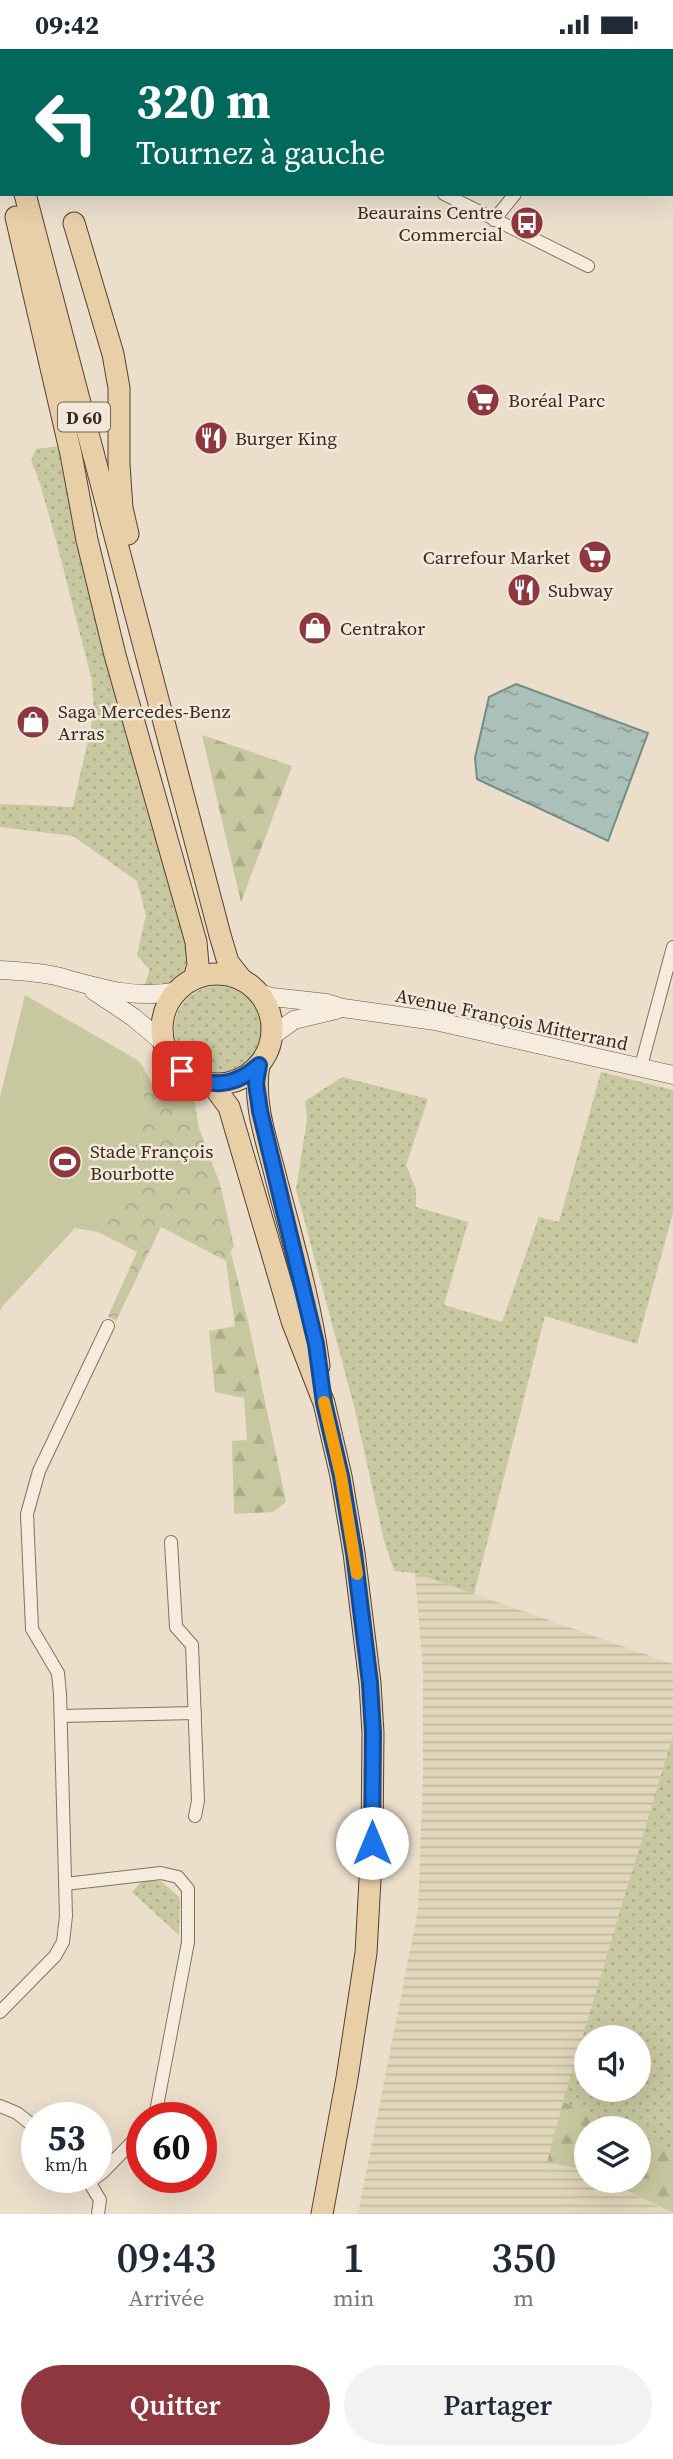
<!DOCTYPE html>
<html lang="fr">
<meta charset="utf-8">
<style>
body{margin:0;font-family:"Source Serif 4",serif;background:#f2f2f3;color:#1f2937;height:100vh;display:flex;flex-direction:column;font-size:26px;white-space:nowrap}
*{box-sizing:border-box;margin:0}
p{font-size:23px;color:#747a83}
.icon{flex:none;width:38px;height:38px;fill:none;stroke:currentColor;stroke-width:2;stroke-linecap:round;stroke-linejoin:round}
.map{position:relative;height:2165px;overflow:hidden}
.side{display:flex;flex-direction:column;background:#fff;flex:1}
.side>*{flex:none}
.banner{position:absolute;left:0px;top:0px;width:674px;height:147px;box-shadow:0 7px 28px #0002;background:#00695c;color:#fff;overflow:hidden}
.controls{position:absolute;left:574px;top:1976px;display:grid;gap:14px}
.controls a{display:grid;place-items:center;width:77px;height:77px;border-radius:50%;background:#fff;box-shadow:0 7px 28px #0002;font-size:35px}
.speed{position:absolute;left:21px;top:2053px;display:flex;gap:14px;font-size:35px;font-weight:700;text-align:center}
.speed>*{display:grid;place-content:center;width:91px;height:91px;border-radius:50%;background:#fff;box-shadow:0 7px 28px #0002;line-height:1}
.speed small{font-size:18px;font-weight:400}
.speed .limit{border:10px solid #d22;background:#fff;color:#111}
.pin{position:absolute;display:grid;place-items:center;width:60px;height:60px;color:#fff;margin:-30px;border-radius:14px;box-shadow:0 4px 10px #0006}
.me{position:absolute;width:77px;margin:-38px;rotate:0deg;stroke-linejoin:round;filter:drop-shadow(0 0 5px #0008)}
.turn{display:flex;align-items:center;gap:24px;height:147px;padding:0 21px;font-size:32px}
.turn .icon{width:91px;height:91px;stroke-width:2.5}
.turn b{display:block;font-size:49px;line-height:60px}
.eta{display:flex;justify-content:space-evenly;align-items:center;height:119px;text-align:center}
.eta b{font-size:42px;font-weight:600;line-height:49px}
.action{display:flex;gap:14px;margin-top:auto;padding:14px 21px}
.action a{flex:1;height:80px;border-radius:42px;background:#8f373f;color:#fff;font-size:28px;font-weight:600;line-height:80px;text-align:center}
.action a+a{background:#f2f2f3;color:#1f2937}
.status{display:flex;justify-content:space-between;align-items:center;height:49px;padding:0 35px;background:#fff;direction:ltr}
.status svg{height:19px;fill:currentColor}
.map>svg:first-child{display:block}
.farmland{fill:url(#farmland-rules)}
.grass{fill:url(#grass-dots);fill-rule:evenodd}
.forest{fill:url(#forest-firs)}
.park{fill:url(#park-crowns)}
.garden{fill:#c7c89f}
.water{fill:url(#water-ripples);stroke:#728e84;stroke-width:2}
.lines{fill:none;stroke-linecap:round;stroke-linejoin:round}
.minor-casing{stroke:#867161;stroke-width:14}
.secondary-casing{stroke:#685244;stroke-width:19}
.primary-casing{stroke:#554034;stroke-width:23}
.minor{stroke:#f6ecde;stroke-width:12}
.secondary{stroke:#f6ecde;stroke-width:18}
.primary{stroke:#e9cfa8;stroke-width:21}
.route-casing{stroke:#114b97;stroke-width:18}
.route{stroke:#1a73e8;stroke-width:12}
.slow{stroke:#f59e0b;stroke-width:12}
.labels{text-anchor:middle;dominant-baseline:central;stroke-width:5;stroke-linejoin:round;paint-order:stroke}
.shield{fill:#f3e9da;stroke:#706459;stroke-width:2}
.shield-label{font-size:18px;font-weight:bold;fill:#382b22}
.poi-label{font-size:19px;fill:#382b22;stroke:#f3e9da;text-anchor:start}
.street-label{font-size:19px;fill:#382b22;stroke:#f3e9da}
</style>
<div class="status"><b>09:42</b><svg viewBox="0 0 49 12"><path d="M0 12V9h3v3zM5 12V6h3v6zM10 12V3h3v9zM15 12V0h3v12zM26 1h20v11H26zM47 4h2v5h-2z"/></svg></div>
<div class="map">
<svg width="673" height="2165" viewBox="0 0 673 2165">
<defs>
<pattern id="farmland-rules" width="6" height="5" patternUnits="userSpaceOnUse" patternTransform="scale(1.75)"><rect width="6" height="5" fill="#e0d6b9"/><path d="M0 2.5h6" fill="none" stroke="#c1b89f"/></pattern>
<pattern id="grass-dots" width="8" height="8" patternUnits="userSpaceOnUse" patternTransform="scale(1.75)"><rect width="8" height="8" fill="#c7c89f"/><path d="M2 2h.1M6 6h.1" fill="none" stroke="#acac89" stroke-width="1.8" stroke-linecap="round"/></pattern>
<pattern id="forest-firs" width="22" height="20" patternUnits="userSpaceOnUse" patternTransform="scale(1.75)"><rect width="22" height="20" fill="#c7c89f"/><path d="M5 1l3.5 6h-7zM16 11l3.5 6h-7z" fill="#acac89"/></pattern>
<pattern id="park-crowns" width="20" height="18" patternUnits="userSpaceOnUse" patternTransform="scale(1.75)"><rect width="20" height="18" fill="#c7c89f"/><path d="M2 6a3 3 0 1 1 6 0M12 15a3 3 0 1 1 6 0" fill="none" stroke="#acac89"/></pattern>
<pattern id="water-ripples" width="26" height="14" patternUnits="userSpaceOnUse" patternTransform="scale(1.75)"><rect width="26" height="14" fill="#abc0b8"/><path d="M2 4q2-2 4 0t4 0M15 11q2-2 4 0t4 0" fill="none" stroke="#8c9c95"/></pattern>
</defs>
<rect width="100%" height="100%" fill="#ebdecb"/>
<!-- farmland -->
<polygon class="farmland" points="415,1524 673,1615 673,1686 547,2112 580,2118 586,2121 586,2132 607,2132 673,2165 358,2165 418,1861 423,1729 423,1621"/>
<!-- grass -->
<g class="grass">
<path d="M60,397l126,490c3,42 -2,47 -43,53l7,-19 -13,-15 9,-40 -9,-34 -64,-45 -73,-9v-23l73,3 21,-94 -2,-32 -35,-137 -18,-64 -8,-19 5,-12z"/>
<circle cx="218" cy="981" r="44"/>
<polygon points="601,1023 673,1041 673,1164 637,1295 545,1267 474,1545 415,1524 394,1522 384,1491 355,1361 296,1140 307,1071 305,1052 342,1028 428,1050 406,1116 416,1140 416,1158 468,1173 444,1256 502,1273 539,1168 559,1173"/>
<path d="M673,1686v416l-34,-15v-8h-17l-59,-26zM586,1988h53v52h-53z"/>
<polygon points="142,1832 161,1832 180,1849 179,1886 132,1843"/>
</g>
<!-- forest -->
<g class="forest">
<polygon points="202,686 292,717 241,853"/>
<polygon points="231,1204 250,1281 286,1453 273,1463 234,1465 232,1392 247,1391 244,1349 215,1343 209,1282 235,1277 226,1212"/>
<polygon points="563,2053 622,2079 586,2079 586,2121 547,2113"/>
<polygon points="639,2087 673,2102 673,2164 607,2132 639,2132"/>
</g>
<!-- park -->
<polygon class="park" points="139,1012 157,1042 193,1044 199,1079 220,1135 234,1197 226,1212 161,1178 116,1272 108,1267 137,1203 98,1183 114,1161 146,1066"/>
<!-- garden -->
<polygon class="garden" points="25,946 139,1012 146,1066 114,1161 98,1183 75,1179 1,1259 0,1264 0,1048"/>
<!-- water -->
<polygon class="water" points="516,635 648,684 608,792 477,730 475,709 489,648"/>
<g class="lines">
<defs>
<g id="minor">
<polyline points="221,0 223,2"/>
<polyline points="155,2 156,0"/>
<polyline points="598,2 599,0"/>
<polyline points="444,145 588,217"/>
<polyline points="494,171 515,145"/>
<polyline points="641,1017 673,898"/>
<polyline points="171,1493 176,1578 192,1596 198,1752 195,1767"/>
<polyline points="61,1667 195,1664"/>
<polyline points="65,1835 161,1824 178,1828 188,1840 188,1893 155,2068"/>
<polyline points="0,1963 55,1907 63,1893 66,1867 60,1645 58,1624 32,1580 27,1465 39,1422 108,1277"/>
<polyline points="0,2057 17,2064 37,2080"/>
<polyline points="86,2128 100,2151 98,2165"/>
<polyline points="90,2133 103,2123 142,2083"/>
</g>
<g id="secondary">
<path d="M0,921c20,1 40,2 60,7 39,11 77,23 118,14"/>
<polyline points="94,942 133,968 164,994"/>
<polyline points="259,944 272,948 327,954 343,959 435,972 673,1026"/>
<polyline points="272,987 294,971 336,961"/>
</g>
<g id="primary">
<polyline points="0,51 2,58"/>
<polyline points="0,107 2,114"/>
<polyline points="25,145 220,886 228,913 242,931"/>
<polyline points="16,168 71,405 87,491 115,606 196,893 198,916 194,930"/>
<polyline points="74,174 113,305 119,339 119,415 122,459 128,485"/>
<circle cx="217" cy="980" r="55"/>
<path d="M259,1016c-7,39 9,79 18,117 16,60 34,122 42,184"/>
<polyline points="212,1035 229,1058 292,1272 324,1354 341,1427 354,1504 370,1634 373,1684 372,1794 366,1904 347,2029 322,2165"/>
</g>
</defs>
<!-- minor casing -->
<use href="#minor" class="minor-casing"/>
<!-- secondary casing -->
<use href="#secondary" class="secondary-casing"/>
<!-- primary casing -->
<use href="#primary" class="primary-casing"/>
<!-- minor -->
<use href="#minor" class="minor"/>
<!-- secondary -->
<use href="#secondary" class="secondary"/>
<!-- primary -->
<use href="#primary" class="primary"/>
</g>
<g class="lines">
<defs>
<path id="route" d="M182,1022c26,18 53,16 77,-6l-3,18 4,28 56,233 8,59 17,73 13,77 16,130 3,50 -1,110"/>
</defs>
<!-- route casing -->
<use href="#route" class="route-casing"/>
<!-- route -->
<use href="#route" class="route"/>
<!-- slow -->
<polyline class="slow" points="324,1353 341,1427 357,1525"/>
</g>
<!-- icons -->
<defs>
<symbol id="bus-disc" viewBox="-11 -11 22 22"><circle r="9.5" fill="#8f373f" stroke="#f3e9da"/><path d="M-5-6H5V4H4V6H2V4H-2V6H-4V4H-5ZM-3.5-4V0h7V-4ZM-3.5 1.2v1.5H-2V1.2ZM2 1.2v1.5H3.5V1.2Z" fill="#fff"/></symbol>
<symbol id="supermarket-disc" viewBox="-11 -11 22 22"><circle r="9.5" fill="#8f373f" stroke="#f3e9da"/><path d="M-6-5.5h2.5l.6 2H6L4.5 2H-2.5L-4.4-4H-6ZM-1.5 3.2a1.3 1.3 0 1 0 .1 0ZM3 3.2a1.3 1.3 0 1 0 .1 0Z" fill="#fff"/></symbol>
<symbol id="restaurant-disc" viewBox="-11 -11 22 22"><circle r="9.5" fill="#8f373f" stroke="#f3e9da"/><path d="M-5-6h1v4h1v-4h1v4h1v-4h1v5L-1.5 .5V6h-2V.5L-5-1ZM5-6V6H3V1.5H1.5Q1.5-4 5-6Z" fill="#fff"/></symbol>
<symbol id="shop-disc" viewBox="-11 -11 22 22"><circle r="9.5" fill="#8f373f" stroke="#f3e9da"/><path d="M-5-2.5h2.3a2.7 3.5 0 0 1 5.4 0H5L5.5 6h-11ZM-1.5-2.5h3a1.5 2.3 0 0 0-3 0Z" fill="#fff"/></symbol>
<symbol id="stadium-disc" viewBox="-11 -11 22 22"><circle r="9.5" fill="#8f373f" stroke="#f3e9da"/><path d="M0-5a6.5 5 0 1 0 0 10a6.5 5 0 1 0 0-10ZM-3.5-1.8h7v3.6h-7Z" fill="#fff"/></symbol>
</defs>
<g fill-rule="evenodd">
<use href="#bus-disc" x="508" y="155" width="38" height="38"/>
<use href="#supermarket-disc" x="464" y="332" width="38" height="38"/>
<use href="#restaurant-disc" x="192" y="370" width="38" height="38"/>
<use href="#supermarket-disc" x="576" y="489" width="38" height="38"/>
<use href="#restaurant-disc" x="505" y="522" width="38" height="38"/>
<use href="#shop-disc" x="296" y="560" width="38" height="38"/>
<use href="#shop-disc" x="14" y="654" width="38" height="38"/>
<use href="#stadium-disc" x="46" y="1094" width="38" height="38"/>
</g>
<g class="labels">
<!-- shield labels -->
<rect class="shield" x="58" y="353.5" width="52" height="29" rx="5"/>
<g class="shield-label">
<text x="84" y="368">D 60</text>
</g>
<!-- poi labels -->
<g class="poi-label">
<text x="503" y="163" text-anchor="end">Beaurains Centre<tspan x="503" dy="22">Commercial</tspan></text>
<text x="508" y="351">Boréal Parc</text>
<text x="235" y="389">Burger King</text>
<text x="570" y="508" text-anchor="end">Carrefour Market</text>
<text x="548" y="541">Subway</text>
<text x="340" y="579">Centrakor</text>
<text x="58" y="662">Saga Mercedes-Benz<tspan x="58" dy="22">Arras</tspan></text>
<text x="90" y="1102">Stade François<tspan x="90" dy="22">Bourbotte</tspan></text>
</g>
<!-- street labels -->
<g class="street-label">
<text transform="translate(512 970) rotate(12)">Avenue François Mitterrand</text>
</g>
</g>
</svg>
<div class="controls">
<a><svg class="icon" aria-label="sound" viewBox="0 0 24 24"><path d="M4 9h4l5-4v14l-5-4H4zM17 9q2 3 0 6"/></svg></a>
<a><svg class="icon" aria-label="layers" viewBox="0 0 24 24"><path d="M12 4l9 5-9 5-9-5zM3 14l9 5 9-5"/></svg></a>
</div>
<div class="speed"><div>53<small>km/h</small></div><div class="limit">60</div></div>
<div class="pin" style="left:182px;top:1022px;background:#d93025"><svg class="icon" aria-label="arrive" viewBox="0 0 24 24"><path d="M6 21V4h12l-3 4 3 4H6"/></svg></div>
<svg class="me" style="left:372px;top:1794px" viewBox="-20 -20 40 40"><circle r="19" fill="#fff"/><path d="M0-13L10 11 0 6-10 11z" fill="#1a73e8"/></svg>
<div class="banner">
<div class="turn"><svg class="icon" aria-label="left" viewBox="0 0 24 24"><path d="M17 20v-9H6M10 6l-5 5 5 5"/></svg><div><b>320 m</b>Tournez à gauche</div></div>
</div>
</div>
<section class="side">
<div class="eta">
<div><b>09:43</b><p>Arrivée</p></div>
<div><b>1</b><p>min</p></div>
<div><b>350</b><p>m</p></div>
</div>
<div class="action"><a>Quitter</a><a>Partager</a></div>
</section>
